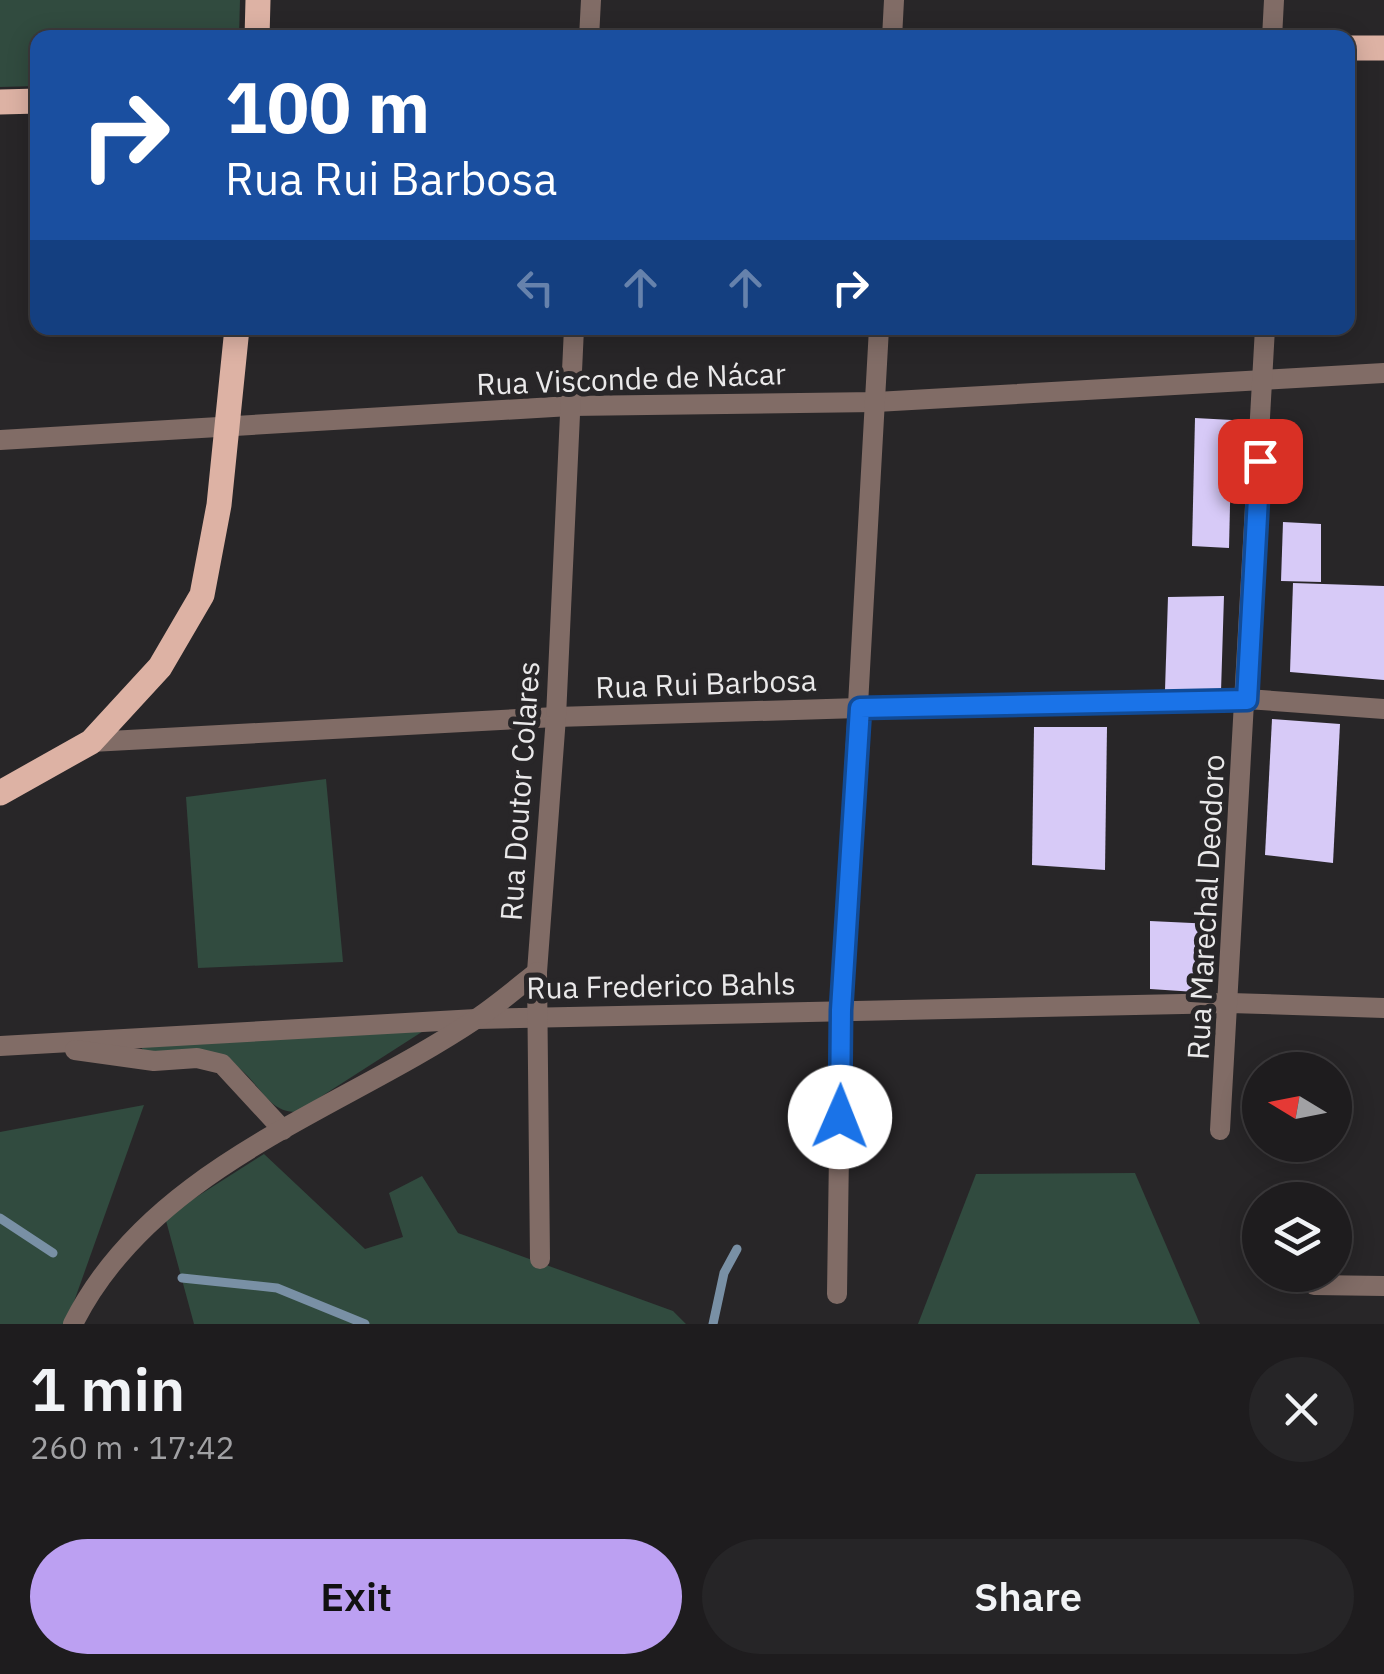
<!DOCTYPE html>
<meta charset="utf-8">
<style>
body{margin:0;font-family:"IBM Plex Sans",sans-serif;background:#262527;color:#f1f3f6;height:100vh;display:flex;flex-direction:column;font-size:38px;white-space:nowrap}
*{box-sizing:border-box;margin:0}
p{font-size:32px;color:#a1a1a4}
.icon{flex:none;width:55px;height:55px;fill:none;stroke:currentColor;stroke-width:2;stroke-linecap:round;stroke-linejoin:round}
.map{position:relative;height:1324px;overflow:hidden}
.sheet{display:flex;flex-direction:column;background:#1e1c1e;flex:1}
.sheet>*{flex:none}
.guide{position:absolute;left:30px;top:30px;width:1325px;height:305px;border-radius:20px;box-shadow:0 5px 25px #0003,0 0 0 2px #3c3a3c;background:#1a4fa0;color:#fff;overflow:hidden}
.needle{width:65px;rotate:280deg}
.controls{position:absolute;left:1242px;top:1052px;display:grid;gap:20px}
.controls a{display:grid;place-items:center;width:110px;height:110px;border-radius:50%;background:#1e1c1e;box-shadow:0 5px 25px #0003,0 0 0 2px #3c3a3c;font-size:50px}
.pin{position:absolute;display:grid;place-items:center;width:85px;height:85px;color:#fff;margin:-42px;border-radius:20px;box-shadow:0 5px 15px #0006}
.me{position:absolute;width:110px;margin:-55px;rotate:1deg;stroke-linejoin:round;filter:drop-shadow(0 0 8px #0008)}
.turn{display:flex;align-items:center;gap:35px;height:210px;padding:0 30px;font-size:45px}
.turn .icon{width:130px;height:130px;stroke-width:2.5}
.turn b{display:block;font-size:70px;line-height:85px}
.lanes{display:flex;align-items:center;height:95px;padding:0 30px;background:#0003;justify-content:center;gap:50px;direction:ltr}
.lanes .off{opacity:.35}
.round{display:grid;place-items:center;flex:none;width:105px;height:105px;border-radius:52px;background:#262527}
.summary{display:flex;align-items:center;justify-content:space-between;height:170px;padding:0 30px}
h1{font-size:60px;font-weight:600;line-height:75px}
.button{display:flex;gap:20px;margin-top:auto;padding:20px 30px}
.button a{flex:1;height:115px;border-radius:60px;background:#bca0f2;color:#111;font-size:40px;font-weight:600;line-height:115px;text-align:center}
.button a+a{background:#262527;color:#f1f3f6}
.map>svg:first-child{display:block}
.green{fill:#314b3f}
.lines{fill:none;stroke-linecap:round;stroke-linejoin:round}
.stream{stroke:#7990a5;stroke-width:9}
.building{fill:#d7caf7}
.minor{stroke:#816c66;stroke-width:20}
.primary{stroke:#ddb2a4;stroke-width:25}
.route-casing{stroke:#114b97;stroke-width:25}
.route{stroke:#1a73e8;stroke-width:18}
.labels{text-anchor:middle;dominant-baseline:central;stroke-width:10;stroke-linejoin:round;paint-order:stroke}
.street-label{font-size:30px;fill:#eae9ea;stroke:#282628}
</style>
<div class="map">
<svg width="1384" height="1324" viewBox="0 0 1384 1324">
<rect width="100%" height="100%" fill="#282628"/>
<!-- green -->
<g class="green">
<polygon points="0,0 240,0 239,37 38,38 37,86 0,87"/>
<polygon points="326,779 343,962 198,968 186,797"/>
<path d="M428,1028l-131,84c-33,1 -39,-37 -67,-49 -24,-10 -60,-8 -86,-12l-4,-5z"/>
<polygon points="144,1105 66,1324 0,1324 0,1132"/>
<polygon points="264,1154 365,1249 403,1237 389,1193 422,1176 458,1233 673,1311 686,1324 194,1324 165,1217"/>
<polygon points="1135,1173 1200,1324 918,1324 976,1174"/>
</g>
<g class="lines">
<!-- stream -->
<g class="stream">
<polyline points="0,1218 53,1253"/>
<polyline points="182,1278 277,1288 365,1324"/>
<polyline points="713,1324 724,1273 737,1249"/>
</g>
</g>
<!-- building -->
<g class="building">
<polygon points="1195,418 1232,420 1229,548 1192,546"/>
<polygon points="1283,522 1321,524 1321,582 1281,581"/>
<polygon points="1293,583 1384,586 1384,680 1290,672"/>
<polygon points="1224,596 1221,691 1165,690 1168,597"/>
<polygon points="1272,719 1340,724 1333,863 1265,855"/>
<polygon points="1034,727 1107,727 1105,870 1032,865"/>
<polygon points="1150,921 1213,924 1211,993 1150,989"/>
</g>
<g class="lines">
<!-- minor -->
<g class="minor">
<polyline points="589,38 591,0"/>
<polyline points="892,38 894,0"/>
<polyline points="1272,38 1274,0"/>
<polyline points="0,440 570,406 876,402 1384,373"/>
<polyline points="91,742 556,717 859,708 1247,699 1384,709"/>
<polyline points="0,1046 476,1019 1230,1003 1384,1008"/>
<polyline points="75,1050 154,1061 197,1058 222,1064 283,1130"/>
<polyline points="1220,1130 1265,328"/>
<polyline points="540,1259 537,972 556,717 574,328"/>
<polyline points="1314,1285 1384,1286"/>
<polyline points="837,1294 841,1010 879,328"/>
<path d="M73,1324c78,-157 266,-213 403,-305 21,-14 41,-31 61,-47"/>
</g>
<!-- primary -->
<g class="primary">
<polyline points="257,38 258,0"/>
<polyline points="1348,48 1384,48"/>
<polyline points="0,102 38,101"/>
<polyline points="0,793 91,742 160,667 202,595 219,505 237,328"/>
</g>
</g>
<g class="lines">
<defs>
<polyline id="route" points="840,1117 841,1010 860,708 1247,700 1260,461"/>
</defs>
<!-- route casing -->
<use href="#route" class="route-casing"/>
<!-- route -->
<use href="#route" class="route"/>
</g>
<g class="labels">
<!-- street labels -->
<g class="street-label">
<text transform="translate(631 378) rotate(-2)">Rua Visconde de Nácar</text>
<text transform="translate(706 683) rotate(-2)">Rua Rui Barbosa</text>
<text transform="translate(519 791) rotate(-86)">Rua Doutor Colares</text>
<text transform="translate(1205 907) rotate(-87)">Rua Marechal Deodoro</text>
<text transform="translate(661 985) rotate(-1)">Rua Frederico Bahls</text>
</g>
</g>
</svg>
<div class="controls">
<a><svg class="needle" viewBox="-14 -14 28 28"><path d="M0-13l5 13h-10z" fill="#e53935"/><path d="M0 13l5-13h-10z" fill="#a1a1a4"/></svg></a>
<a><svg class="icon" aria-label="layers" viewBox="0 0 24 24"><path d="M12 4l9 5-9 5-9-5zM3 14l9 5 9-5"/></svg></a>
</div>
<div class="pin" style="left:1260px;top:461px;background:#d93025"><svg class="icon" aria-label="arrive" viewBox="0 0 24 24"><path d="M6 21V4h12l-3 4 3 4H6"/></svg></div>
<svg class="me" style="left:840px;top:1117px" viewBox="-20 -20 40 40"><circle r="19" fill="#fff"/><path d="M0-13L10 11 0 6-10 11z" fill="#1a73e8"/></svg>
<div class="guide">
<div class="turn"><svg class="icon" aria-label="right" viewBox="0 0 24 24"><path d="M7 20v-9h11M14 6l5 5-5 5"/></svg><div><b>100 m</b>Rua Rui Barbosa</div></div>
<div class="lanes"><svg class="icon off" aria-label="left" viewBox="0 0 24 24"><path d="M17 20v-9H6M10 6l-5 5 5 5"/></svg><svg class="icon off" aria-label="ahead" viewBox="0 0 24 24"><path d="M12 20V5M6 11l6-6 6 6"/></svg><svg class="icon off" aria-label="ahead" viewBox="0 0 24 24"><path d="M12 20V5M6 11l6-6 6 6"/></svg><svg class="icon" aria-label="right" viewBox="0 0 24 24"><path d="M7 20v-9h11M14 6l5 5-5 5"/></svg></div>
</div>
</div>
<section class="sheet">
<div class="summary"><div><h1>1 min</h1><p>260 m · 17:42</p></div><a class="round"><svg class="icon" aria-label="close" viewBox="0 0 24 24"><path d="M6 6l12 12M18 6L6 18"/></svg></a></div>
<div class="button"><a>Exit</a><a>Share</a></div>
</section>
